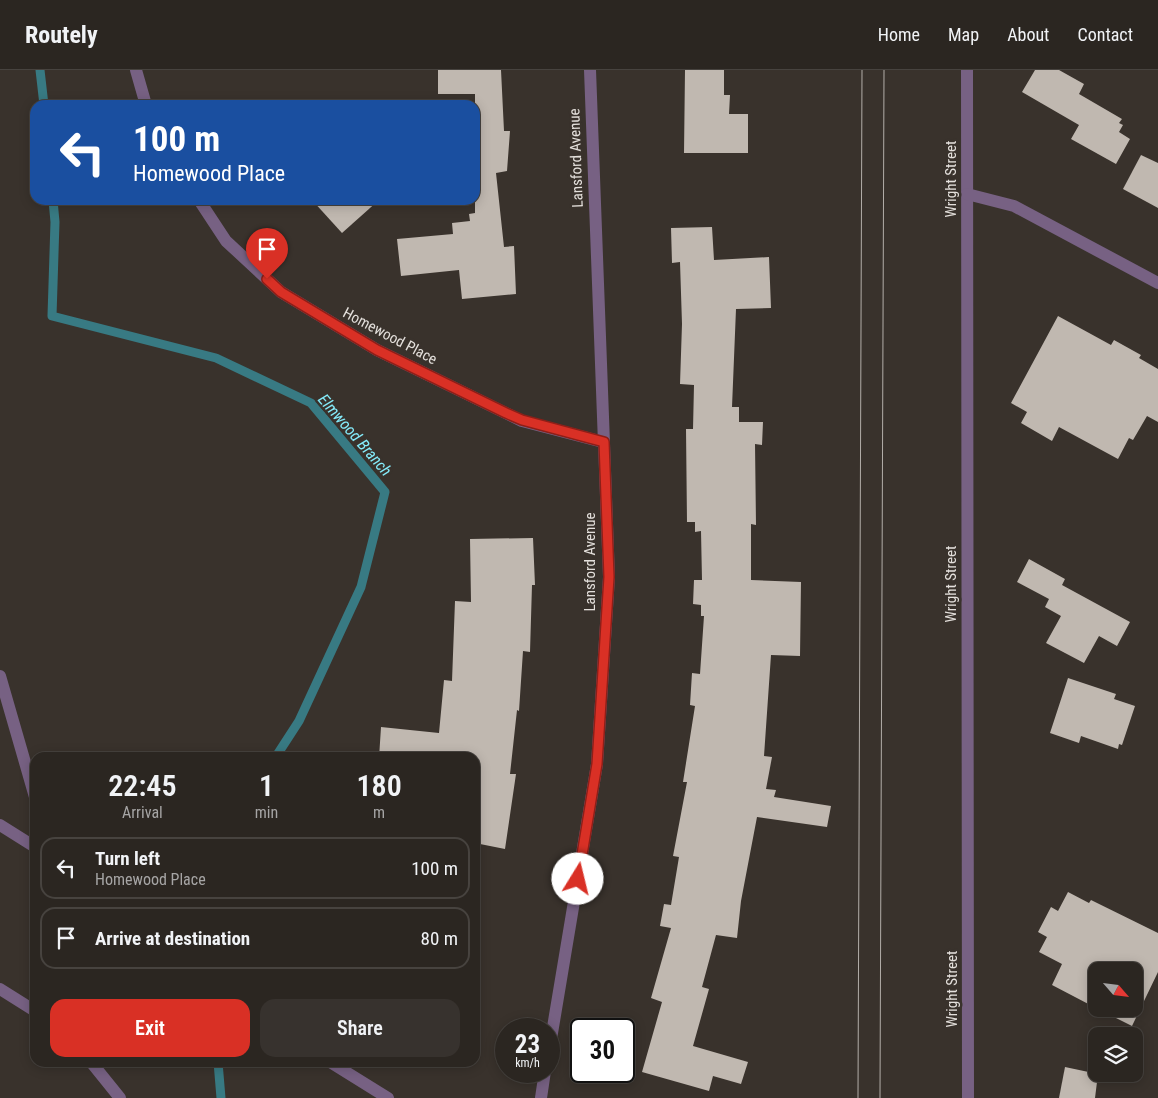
<!DOCTYPE html>
<style>
body{margin:0;font-family:"Roboto Condensed",sans-serif;background:#37322e;color:#f1f3f6;height:100vh;display:flex;flex-direction:column;font-size:19px;white-space:nowrap}
*{box-sizing:border-box;margin:0}
p{font-size:16px;color:#a6a5a5}
.icon{flex:none;width:28px;height:28px;fill:none;stroke:currentColor;stroke-width:2;stroke-linecap:round;stroke-linejoin:round}
.map{position:relative;flex:1;overflow:hidden}
.sheet{position:absolute;left:30px;top:682px;width:450px;height:315px;display:flex;flex-direction:column;background:#2b2621;border-radius:15px;box-shadow:0 2px 12px #0003,0 0 0 1px #47433f}
.sheet>*{flex:none}
.top-card{position:absolute;left:30px;top:30px;width:450px;height:105px;border-radius:15px;box-shadow:0 2px 12px #0003,0 0 0 1px #47433f;background:#1a4fa0;color:#fff;overflow:hidden}
.needle{width:32px;rotate:118deg}
.tools{position:absolute;left:1088px;top:892px;display:grid;gap:10px}
.tools a{display:grid;place-items:center;width:55px;height:55px;border-radius:10px;background:#2b2621;box-shadow:0 2px 12px #0003,0 0 0 1px #47433f;font-size:25px}
.speed{position:absolute;left:495px;top:948px;display:flex;gap:10px;font-size:25px;font-weight:700;text-align:center}
.speed>*{display:grid;place-content:center;width:65px;height:65px;border-radius:50%;background:#2b2621;box-shadow:0 2px 12px #0003,0 0 0 1px #47433f;line-height:1}
.speed small{font-size:12px;font-weight:400}
.speed .limit{border:2px solid #111;border-radius:8px;background:#fff;color:#111}
.pin{position:absolute;display:grid;place-items:center;width:42px;height:42px;color:#fff;margin:-51px -21px;border-radius:50% 50% 50% 0;rotate:-45deg;box-shadow:0 0 5px #0007}
.pin .icon{rotate:45deg}
.me{position:absolute;width:55px;margin:-28px;rotate:9deg;stroke-linejoin:round;filter:drop-shadow(0 0 4px #0008)}
.turn{display:flex;align-items:center;gap:18px;height:105px;padding:0 20px;font-size:22px}
.turn .icon{width:65px;height:65px;stroke-width:2.5}
.turn b{display:block;font-size:35px;line-height:42px}
.eta{display:flex;justify-content:space-evenly;align-items:center;height:85px;text-align:center}
.eta b{font-size:30px;font-weight:600;line-height:35px}
.cta{display:flex;gap:10px;margin-top:auto;padding:10px 20px}
.cta a{flex:1;height:58px;border-radius:15px;background:#d93025;color:#fff;font-size:20px;font-weight:600;line-height:58px;text-align:center}
.cta a+a{background:#37322e;color:#f1f3f6}
ul{padding:0;list-style:none}
li{display:flex;align-items:center;gap:15px;height:62px;margin:0 10px 8px;padding:0 10px;border:2px solid #47433f;border-radius:15px}
li div{flex:1}
li b{display:block;font-size:19px}
li em{font-style:normal}
header{display:flex;align-items:center;gap:30px;box-sizing:border-box;height:70px;padding:0 25px;background:#2b2621;border-bottom:1px solid #47433f}
header strong{font-size:24px}
nav{display:flex;gap:28px;margin-inline-start:auto;font-size:18px}
.map>svg:first-child{display:block}
.lines{fill:none;stroke-linecap:round;stroke-linejoin:round}
.stream{stroke:#387a83;stroke-width:9}
.building{fill:#c0b8b0}
.minor{stroke:#776183;stroke-width:12}
.tram{stroke:#b3aea9;stroke-width:1}
.route-casing{stroke:#8d1f18;stroke-width:12}
.route{stroke:#d93025;stroke-width:9}
.labels{text-anchor:middle;dominant-baseline:central;stroke-width:5;stroke-linejoin:round;paint-order:stroke}
.street-label{font-size:15px;fill:#e4e0dc;stroke:#39322c}
.water-label{font-size:16px;font-style:italic;fill:#85ecfb;stroke:#39322c}
</style>
<header>
<strong>Routely</strong>
<nav><a>Home</a><a>Map</a><a>About</a><a>Contact</a></nav>
</header>
<div class="map">
<svg width="1158" height="1028" viewBox="0 0 1158 1028">
<rect width="100%" height="100%" fill="#39322c"/>
<g class="lines">
<!-- stream -->
<g class="stream">
<polyline points="40,0 44,35"/>
<polyline points="53,130 55,152 52,246 216,288 311,333 385,422 361,517 299,651 275,688"/>
<polyline points="218,992 221,1028"/>
</g>
</g>
<!-- building -->
<g class="building">
<polygon points="438,0 501,0 504,61 510,61 507,101 496,103 504,177 514,176 516,224 462,229 459,200 401,206 397,169 453,164 452,153 470,151 469,144 475,143 475,24 438,24"/>
<polygon points="685,0 724,0 724,25 730,25 729,44 748,44 748,83 684,83"/>
<polygon points="1035,0 1059,0 1084,14 1079,24 1122,49 1119,53 1123,55 1119,62 1130,69 1116,94 1071,69 1079,55 1022,22"/>
<polygon points="1141,85 1158,93 1158,138 1123,119"/>
<polygon points="312,130 379,130 342,163"/>
<polygon points="712,157 714,190 769,187 771,238 736,239 732,337 739,337 739,352 763,352 762,375 755,374 756,455 751,454 751,510 801,512 800,586 771,585 764,686 772,687 766,719 776,720 774,727 831,736 827,757 757,747 741,831 737,868 716,865 702,917 709,919 693,976 748,992 741,1014 713,1006 709,1021 642,1002 662,932 651,928 671,858 660,856 664,834 671,835 679,787 673,786 687,712 683,712 695,636 690,635 692,603 700,604 704,546 701,546 701,535 693,534 694,510 702,510 701,461 695,462 695,452 687,452 686,359 693,359 694,315 680,314 682,254 680,192 672,193 671,158"/>
<polygon points="1058,246 1111,275 1114,270 1141,285 1139,288 1158,299 1158,352 1147,346 1133,370 1129,368 1118,389 1059,357 1052,371 1021,353 1027,342 1011,333"/>
<polygon points="533,468 535,515 532,515 530,582 523,581 519,641 517,640 510,704 516,704 505,779 475,773 475,688 379,688 381,657 439,663 444,610 452,611 455,531 471,532 470,469"/>
<polygon points="1029,489 1065,509 1062,515 1130,552 1117,576 1099,566 1084,593 1046,573 1061,546 1045,537 1049,529 1017,512"/>
<polygon points="1068,608 1116,624 1114,629 1135,636 1122,675 1119,674 1118,679 1081,666 1079,673 1050,663"/>
<polygon points="1068,822 1089,833 1091,830 1158,863 1158,902 1132,956 1098,939 1134,939 1134,901 1096,901 1096,938 1052,915 1062,894 1039,882 1047,867 1038,862 1051,837 1058,841"/>
<polygon points="1065,997 1098,1004 1095,1028 1059,1028"/>
</g>
<g class="lines">
<!-- minor -->
<g class="minor">
<polyline points="136,0 146,35"/>
<polyline points="967,0 968,1028"/>
<polyline points="967,124 1014,136 1158,213"/>
<polyline points="199,130 226,171 281,222 377,280 522,351 603,372"/>
<polyline points="0,606 35,727"/>
<polyline points="0,755 35,777"/>
<polyline points="0,919 35,941"/>
<polyline points="549,981 597,694 609,507 590,0"/>
<polyline points="91,992 120,1028"/>
<polyline points="330,992 388,1028"/>
<polyline points="541,1028 545,1001"/>
</g>
<!-- tram -->
<g class="tram">
<polyline points="858,1028 862,0"/>
<polyline points="880,1028 884,0"/>
</g>
</g>
<g class="lines">
<defs>
<polyline id="route" points="267,209 281,222 377,280 506,343 522,350 604,372 609,507 597,694 578,809"/>
</defs>
<!-- route casing -->
<use href="#route" class="route-casing"/>
<!-- route -->
<use href="#route" class="route"/>
</g>
<g class="labels">
<!-- street labels -->
<g class="street-label">
<text transform="translate(576 88) rotate(-92)">Lansford Avenue</text>
<text transform="translate(951 109) rotate(-90)">Wright Street</text>
<text transform="translate(390 266) rotate(28)">Homewood Place</text>
<text transform="translate(590 492) rotate(-90)">Lansford Avenue</text>
<text transform="translate(951 514) rotate(-90)">Wright Street</text>
<text transform="translate(952 919) rotate(-90)">Wright Street</text>
</g>
<!-- water labels -->
<g class="water-label">
<text transform="translate(355 365) rotate(49)">Elmwood Branch</text>
</g>
</g>
</svg>
<div class="tools">
<a><svg class="needle" viewBox="-14 -14 28 28"><path d="M0-13l5 13h-10z" fill="#e53935"/><path d="M0 13l5-13h-10z" fill="#a6a5a5"/></svg></a>
<a><svg class="icon" aria-label="layers" viewBox="0 0 24 24"><path d="M12 4l9 5-9 5-9-5zM3 14l9 5 9-5"/></svg></a>
</div>
<div class="speed"><div>23<small>km/h</small></div><div class="limit">30</div></div>
<div class="pin" style="left:267px;top:209px;background:#d93025"><svg class="icon" aria-label="arrive" viewBox="0 0 24 24"><path d="M6 21V4h12l-3 4 3 4H6"/></svg></div>
<svg class="me" style="left:578px;top:809px" viewBox="-20 -20 40 40"><circle r="19" fill="#fff"/><path d="M0-13L10 11 0 6-10 11z" fill="#d93025"/></svg>
<div class="top-card">
<div class="turn"><svg class="icon" aria-label="left" viewBox="0 0 24 24"><path d="M17 20v-9H6M10 6l-5 5 5 5"/></svg><div><b>100 m</b>Homewood Place</div></div>
</div>
<section class="sheet">
<div class="eta">
<div><b>22:45</b><p>Arrival</p></div>
<div><b>1</b><p>min</p></div>
<div><b>180</b><p>m</p></div>
</div>
<ul>
<li><svg class="icon" aria-label="left" viewBox="0 0 24 24"><path d="M17 20v-9H6M10 6l-5 5 5 5"/></svg><div><b>Turn left</b><p>Homewood Place</p></div><em>100 m</em></li>
<li><svg class="icon" aria-label="arrive" viewBox="0 0 24 24"><path d="M6 21V4h12l-3 4 3 4H6"/></svg><div><b>Arrive at destination</b></div><em>80 m</em></li>
</ul>
<div class="cta"><a>Exit</a><a>Share</a></div>
</section>
</div>
